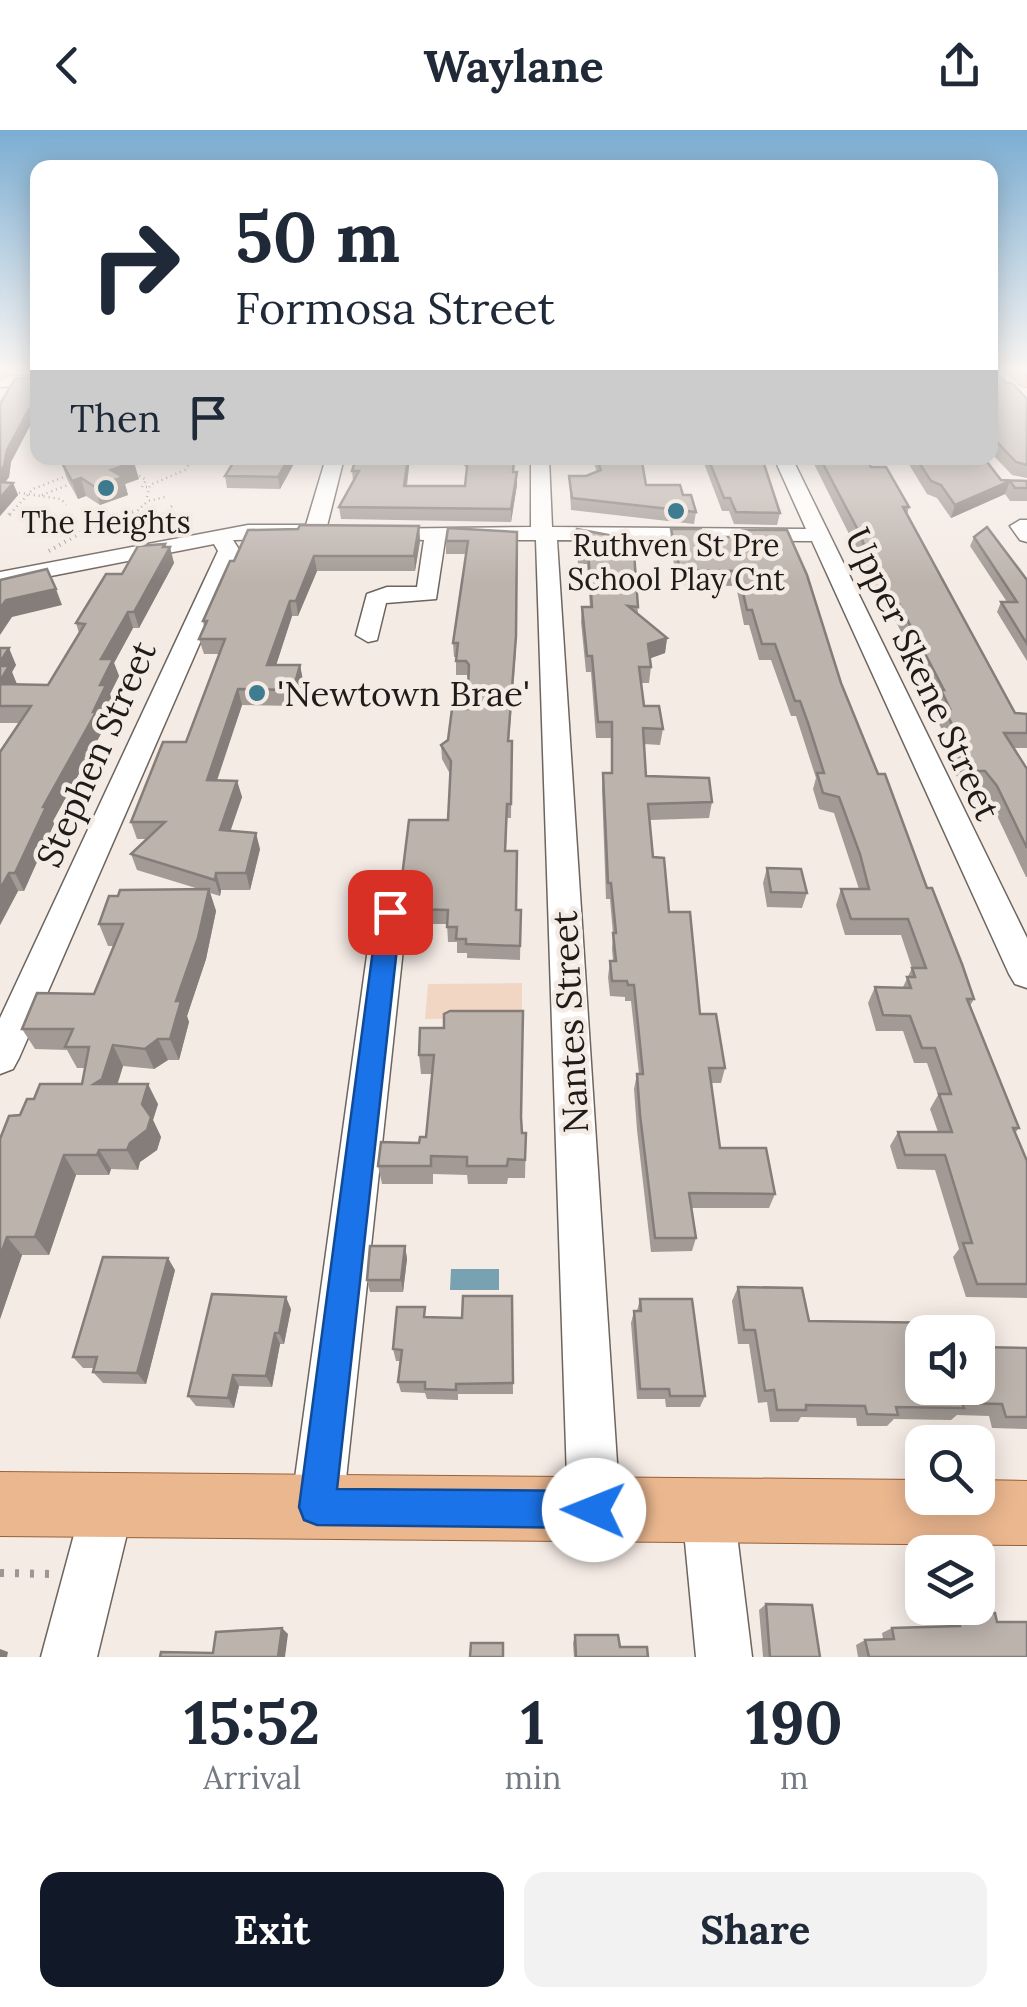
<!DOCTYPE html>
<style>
body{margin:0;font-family:Lora,serif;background:#f2f2f3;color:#1f2937;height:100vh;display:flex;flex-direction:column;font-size:38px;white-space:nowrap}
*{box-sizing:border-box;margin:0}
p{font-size:32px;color:#747a83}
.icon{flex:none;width:55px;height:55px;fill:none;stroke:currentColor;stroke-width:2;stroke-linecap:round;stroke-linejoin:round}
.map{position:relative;height:1527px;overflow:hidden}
.sheet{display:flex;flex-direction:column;background:#fff;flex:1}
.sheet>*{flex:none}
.hud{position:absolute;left:30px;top:30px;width:968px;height:305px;border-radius:20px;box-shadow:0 5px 25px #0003;background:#fff;color:#1f2937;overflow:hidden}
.controls{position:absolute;left:905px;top:1185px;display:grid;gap:20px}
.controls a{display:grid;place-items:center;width:90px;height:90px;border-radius:20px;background:#fff;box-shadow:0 5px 25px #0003;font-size:50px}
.pin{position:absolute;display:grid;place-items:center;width:85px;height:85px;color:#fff;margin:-42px;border-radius:20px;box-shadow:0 5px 15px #0006}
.me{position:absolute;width:110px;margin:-55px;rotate:271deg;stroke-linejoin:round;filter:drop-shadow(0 0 8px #0008)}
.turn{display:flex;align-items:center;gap:35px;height:210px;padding:0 40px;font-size:45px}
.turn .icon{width:130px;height:130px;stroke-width:2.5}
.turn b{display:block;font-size:70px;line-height:85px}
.then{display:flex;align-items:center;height:95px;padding:0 40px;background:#0003;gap:20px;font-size:38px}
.eta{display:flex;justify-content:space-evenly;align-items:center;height:170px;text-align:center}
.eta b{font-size:60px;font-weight:800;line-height:70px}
.action{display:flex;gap:20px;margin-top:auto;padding:20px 40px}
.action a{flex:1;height:115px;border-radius:20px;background:#111827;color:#fff;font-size:40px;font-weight:800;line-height:115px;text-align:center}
.action a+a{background:#f2f2f3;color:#1f2937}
header{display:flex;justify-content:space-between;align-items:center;height:130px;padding:0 40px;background:#fff;font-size:45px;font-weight:800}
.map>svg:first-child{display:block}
.green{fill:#f2d6c4}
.water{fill:#78a2b1}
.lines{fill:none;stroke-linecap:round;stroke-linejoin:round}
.minor-casing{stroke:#6c645e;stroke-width:3}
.major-casing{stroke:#9a6136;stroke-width:2}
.path-far2{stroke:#9d9692;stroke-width:2.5;stroke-dasharray:1 4;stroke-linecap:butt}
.path-far1{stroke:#9d9692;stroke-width:4;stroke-dasharray:1 5;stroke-linecap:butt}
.path{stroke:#9d9692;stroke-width:8;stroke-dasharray:4 11;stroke-linecap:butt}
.minor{fill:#fff;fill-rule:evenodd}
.major{fill:#ebb78f;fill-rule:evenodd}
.wall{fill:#a39a95}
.shaded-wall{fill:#847d79}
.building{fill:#bdb3ad;stroke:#847d79;stroke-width:2.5}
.route{fill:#1a73e8;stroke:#114b97;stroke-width:2.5}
.poi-dot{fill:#3e7c91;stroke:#f5ebe5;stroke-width:4}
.labels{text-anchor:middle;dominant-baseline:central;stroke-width:9;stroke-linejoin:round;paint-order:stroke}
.far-poi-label{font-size:30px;fill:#1f1b19;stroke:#f5ebe5}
.street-label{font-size:35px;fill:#1f1b19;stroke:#f5ebe5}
.poi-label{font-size:35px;fill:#1f1b19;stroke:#f5ebe5;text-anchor:start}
</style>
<header><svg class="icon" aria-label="back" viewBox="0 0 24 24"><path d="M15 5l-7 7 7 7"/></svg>Waylane<svg class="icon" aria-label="share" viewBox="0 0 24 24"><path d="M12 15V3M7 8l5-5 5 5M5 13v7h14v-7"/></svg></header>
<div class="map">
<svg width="1027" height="1527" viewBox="0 0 1027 1527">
<rect width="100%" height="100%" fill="#f5ebe5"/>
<!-- green -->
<polygon class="green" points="522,853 522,889 425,889 428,854"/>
<!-- water -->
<polygon class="water" points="451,1139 499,1139 499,1160 450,1160"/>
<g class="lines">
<defs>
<g id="minor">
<polygon points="38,245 38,255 0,257 0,247"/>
<polygon points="326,328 344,328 327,396 340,402 330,408 233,410 240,421 19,928 13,939 0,944 0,888 218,421 214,414 0,456 0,442 248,395 306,395"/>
<polygon points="531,328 549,328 552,397 806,399 774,328 792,328 1027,808 1027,858 1015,854 1009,844 812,411 557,410 620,1379 612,1397 594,1405 576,1397 568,1379 536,410 445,410 436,469 386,473 377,510 368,512 356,505 367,464 387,457 417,457 424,410 371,407 368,403 371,399 531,397"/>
<polygon points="1020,390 1027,390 1027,412 1020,410 1010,396"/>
<polygon points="390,770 402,773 407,782 343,1377 335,1395 317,1403 299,1395 291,1377 373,782 378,773"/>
<polygon points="108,1349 126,1357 134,1375 97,1527 41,1527 82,1375 90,1357"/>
<polygon points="708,1354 726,1362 734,1380 752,1527 696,1527 682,1380 690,1362"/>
</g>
<g id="major">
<polygon points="0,238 14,238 7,249 0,251"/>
<polygon points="1004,238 1025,238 1027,257 1020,255"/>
<polygon points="0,1342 922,1350 922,1368 978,1368 978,1350 1027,1351 1027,1415 0,1406"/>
</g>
</defs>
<!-- minor casing -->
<use href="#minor" class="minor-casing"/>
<!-- major casing -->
<use href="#major" class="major-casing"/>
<!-- path-far2 -->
<g class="path-far2">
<polyline points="135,343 146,350 142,357 149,357"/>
<polyline points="14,362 61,369 66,375"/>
<polyline points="42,365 73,353"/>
<polyline points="147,367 150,355 185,340 193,328"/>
<polyline points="10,384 33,359 69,345"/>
<polyline points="134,384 148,371 165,367"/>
<polyline points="164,384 173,375"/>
</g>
<!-- path-far1 -->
<g class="path-far1">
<polyline points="9,385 12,381"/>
<polyline points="103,390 137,381"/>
<polyline points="95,398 125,399 124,407"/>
<polyline points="156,401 165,381"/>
<polyline points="49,421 103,390 102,381"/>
</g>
<!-- path -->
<polyline class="path" points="0,1443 52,1444"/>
<!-- minor -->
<use href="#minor" class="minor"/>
<!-- major -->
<use href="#major" class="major"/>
</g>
<!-- wall -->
<g class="wall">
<polygon points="23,238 38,238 38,291 33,290 11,332 9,347 5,353 13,353 18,365 0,386 0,274 37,247 37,242 24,241"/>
<polygon points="990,238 1027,269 1027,348 1012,345 990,322"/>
<polygon points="236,328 297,328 280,359 227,358 225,346"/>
<polygon points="356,328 410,328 407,356 465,356 467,338 454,328 515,328 514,342 517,355 511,392 341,389 339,377 353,351 352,341"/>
<polygon points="592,328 633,328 646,355 683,365 696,382 694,394 571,380 569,346 586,346 597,342"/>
<polygon points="702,328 762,328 780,383 777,395 734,394 729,381 722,381"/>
<polygon points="811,328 866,328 871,337 909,377 907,385 1015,583 1027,584 1027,618 1014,618 1027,639 1027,747 1026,747 990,671 979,656 962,656 950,634 954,623 939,594 941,586 935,574 937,571 894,488 883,488 855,416"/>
<polygon points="905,328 984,328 1001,350 1027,351 1027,371 1010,371 1005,364 951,388 937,368 927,364"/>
<polygon points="61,331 139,349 125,354 128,365 100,375 86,366 78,369 67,349"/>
<polygon points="419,396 420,411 415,441 317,441 298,486 292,486 276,535 300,535 303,551 296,576 242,575 217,651 237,651 242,667 230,701 260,719 250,760 221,760 220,766 210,763 216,781 206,829 187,886 189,892 179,930 168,930 154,939 123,936 117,954 158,974 153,990 161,1007 157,1020 140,1032 138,1040 111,1039 109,1045 76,1045 49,1125 22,1125 0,1189 0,1009 34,969 82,954 85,938 77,938 67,920 35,919 22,899 94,864 114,816 108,816 99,794 199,759 137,740 131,724 147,709 137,709 131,692 186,612 219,524 204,524 199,509 204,497 203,491 234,431"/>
<polygon points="577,399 635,410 634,426 638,484 667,508 665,523 650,528 651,537 649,553 641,553 644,576 663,599 660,615 644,614 646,646 712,672 709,688 650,690 653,727 700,884 725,938 721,953 711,953 720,1018 775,1064 769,1078 691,1078 696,1108 692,1121 651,1122 637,1000 634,959 637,944 639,944 631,871 625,871 625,867 610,866 608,847 610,831 613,831 612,819 613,804 610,769 606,769 602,659 603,643 611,643 611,608 596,608 591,542 586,542 581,492 582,477 590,477 587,434 578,434 576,414"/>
<polygon points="671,399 703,407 742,407 743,400 841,553 878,644 974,869 970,876 1019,998 1015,1003 1027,1031 1027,1168 966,1167 953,1127 959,1119 935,1040 897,1039 890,1016 898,1002 938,1002 930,979 938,965 927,933 914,933 903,901 876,901 868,873 875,857 903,857 912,838 901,805 845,805 836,775 841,759 859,759 834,683 819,679 813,659 816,648 796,586 791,586 771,530 759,530 749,495 744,495 736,456 678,455 670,413"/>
<polygon points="517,402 516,520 509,611 512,611 511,688 507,688 506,721 516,780 521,780 520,830 467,828 467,823 457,823 457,812 448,812 447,794 409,794 408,773 403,769 401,755 448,690 450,644 442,629 441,615 448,610 467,579 468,547 467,545 456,545 456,527 454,527 453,513 467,424 446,424 446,411"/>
<polygon points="974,407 1027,450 1027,531 997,482 1001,472 1007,472 970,416"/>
<polygon points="165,414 174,433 139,498 133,498 114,533 119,546 110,564 112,572 101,595 103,600 53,691 54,694 24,761 18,761 0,795 0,622 19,593 0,593 0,518 16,535 12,542 16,554 48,555 79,503 76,493 122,444"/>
<polygon points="767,738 807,763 802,778 767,777 763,753"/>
<polygon points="420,898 521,990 522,1003 526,1003 525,1048 508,1048 507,1054 468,1054 467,1045 433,1044 433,1054 382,1054 378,1036 419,1013 426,1007 432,944 421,944 419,925"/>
<polygon points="405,1116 407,1129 403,1162 370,1162 367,1150"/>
<polygon points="175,1140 146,1254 103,1253 93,1242 94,1238 83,1238 73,1227"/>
<polygon points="738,1157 809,1191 922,1258 1027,1218 1027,1299 992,1298 989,1286 957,1285 951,1290 894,1289 887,1296 857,1296 856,1288 801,1287 798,1292 770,1292 767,1272 758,1273 749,1214 738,1214 732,1171"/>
<polygon points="512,1166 513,1264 458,1264 458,1270 427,1269 425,1263 401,1262 398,1252 400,1231 396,1231 393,1219 426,1187 462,1188"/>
<polygon points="640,1169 705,1266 700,1277 666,1277 665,1269 637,1269 631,1193 634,1181 637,1181"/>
<polygon points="291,1179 284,1214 280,1214 272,1257 239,1256 234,1278 196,1276 188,1266"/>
<polygon points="766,1474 820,1527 763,1527 759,1480"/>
<polygon points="957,1482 997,1492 1027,1527 858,1527 856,1515 865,1510 883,1509 882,1503 892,1498 947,1496 945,1488"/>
<polygon points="575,1505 620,1517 648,1527 574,1527 573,1513"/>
</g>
<!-- shaded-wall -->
<g class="shaded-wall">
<polygon points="29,279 33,290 11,332 9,347 0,358 0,341 7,320"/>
<polygon points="289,328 297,328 280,359 278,347"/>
<polygon points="408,328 410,328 405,368 404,356"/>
<polygon points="134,332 139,349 125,354 128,365 100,375 95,357 111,340"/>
<polygon points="517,342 517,355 511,392 511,379"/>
<polygon points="81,348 86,366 78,369 72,351"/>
<polygon points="1010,351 1005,364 951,388 955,375"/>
<polygon points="13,353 18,365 0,386 0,368"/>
<polygon points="419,396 420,411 415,441 414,426"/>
<polygon points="165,414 167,422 170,417 174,433 139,498 134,482"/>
<polygon points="314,426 317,441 298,486 296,471"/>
<polygon points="56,459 62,475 12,487 0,505 0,478 6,470"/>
<polygon points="290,471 292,486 271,551 267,535"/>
<polygon points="128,482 133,498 114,533 119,546 110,564 112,572 101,595 103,600 53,691 54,694 24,761 15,743 43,677 93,582 100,555 101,529"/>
<polygon points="667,508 665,523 646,530 648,514"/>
<polygon points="9,518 16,535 12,542 17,554 5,572 0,560 0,532"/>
<polygon points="300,535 303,551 296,576 293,560"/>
<polygon points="238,559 242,575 211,667 207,650"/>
<polygon points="237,651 242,667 225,717 220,700"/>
<polygon points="256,703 260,719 250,760 246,743"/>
<polygon points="9,743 18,761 0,795 0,759"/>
<polygon points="216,743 221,760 220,766 215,750"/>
<polygon points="209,759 216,781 206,829 187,886 189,892 179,930 170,909 176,871"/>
<polygon points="158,909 168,930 154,939 145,919"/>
<polygon points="113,915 123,936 113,969 94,954"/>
<polygon points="148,954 158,974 153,990 161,1007 157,1020 140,1032 138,1040 127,1020"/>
<polygon points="99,1020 111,1039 109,1045 97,1025"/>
<polygon points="64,1025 76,1045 49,1125 35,1107"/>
<polygon points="7,1107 22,1125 0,1189 0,1126"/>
<polygon points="405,1116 407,1129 403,1162 401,1150"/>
<polygon points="168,1128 175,1140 146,1254 137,1243"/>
<polygon points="286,1167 291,1179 284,1214 279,1203"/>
<polygon points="275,1203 280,1214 272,1257 266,1246"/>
<polygon points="233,1245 239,1256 234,1278 228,1268"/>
<polygon points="282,1498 288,1504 285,1527 278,1527"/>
<polygon points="0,1519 8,1522 7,1527 0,1527"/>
</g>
<!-- building -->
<g class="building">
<polygon points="38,238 38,282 29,279 7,320 4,336 0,341 0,274 15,249 37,247"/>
<polygon points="990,238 992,238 1006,253 1012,253 1027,269 1027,335 1016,332 994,309 990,310"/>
<polygon points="67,328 127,328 134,332 111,340 123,347 95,357 81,348 72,351 61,331"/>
<polygon points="236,328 289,328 278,347 225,346"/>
<polygon points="356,328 408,328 404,356 465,356 468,328 514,328 513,342 517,342 511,379 339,377 359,341 352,341"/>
<polygon points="596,328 633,328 634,332 642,332 646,355 680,355 683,365 691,365 696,382 572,368 569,346 586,346 601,340"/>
<polygon points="708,328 762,328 780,383 736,382 730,368 724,368"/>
<polygon points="820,328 866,328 871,337 886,337 909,377 903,377 1015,583 1027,584 1027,603 1004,603 1027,639 1027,718 997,656 985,641 968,641 956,619 965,619 944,579 950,579 941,560 944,560 899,474 888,474 859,402"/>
<polygon points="916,328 984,328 1001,350 1027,351 1027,358 1015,358 1010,351 955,375 941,355 931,351"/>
<polygon points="0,352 13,353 0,368"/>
<polygon points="300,395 419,396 414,426 314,426 296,471 290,471 267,535 300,535 293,560 238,559 207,650 237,651 220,700 256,703 246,743 216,743 215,750 131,724 165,692 131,692 163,612 186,612 225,509 199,509 207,491 203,491 230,431 234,431 248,400 298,399"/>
<polygon points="987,397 1027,450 1027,514 1001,472 1017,472 974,407"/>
<polygon points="448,398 517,402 516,506 508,611 512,611 511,674 507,674 505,721 517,721 516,780 521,780 520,816 466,814 466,809 456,809 457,797 447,797 448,780 408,779 409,759 401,755 409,690 448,690 451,631 441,615 448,610 452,579 467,579 469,535 466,531 456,531 458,513 453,513 468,411 446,411"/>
<polygon points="577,399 635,410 634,420 604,422 634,423 638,477 628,476 667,508 648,514 651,537 639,537 644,576 659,576 663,599 643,598 646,646 709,648 712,672 648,674 653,727 664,728 669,782 690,782 700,884 716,884 725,938 709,938 720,1018 766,1018 775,1064 689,1063 696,1108 655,1108 640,985 637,944 643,944 634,855 628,855 627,851 612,851 610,831 616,831 613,803 616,803 611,753 608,753 603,643 612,643 612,592 598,592 592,526 587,526 582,477 592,477 588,420 579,420"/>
<polygon points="671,399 701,399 703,407 746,407 743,400 787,400 807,445 841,553 878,644 885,644 927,758 932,758 962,834 974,869 967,869 1019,998 1013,998 1027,1031 1027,1154 977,1154 963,1113 972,1113 945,1025 905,1025 898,1002 952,1002 939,964 951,964 935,918 922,918 910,886 883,885 875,857 911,858 907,847 915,847 912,838 926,838 908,789 851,789 841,759 869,759 860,724 839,667 823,663 817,643 824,643 808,593 800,571 795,571 775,514 762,514 752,480 747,480 738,441 680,440"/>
<polygon points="165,414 163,417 170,417 134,482 128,482 101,529 113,529 100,555 106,555 93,582 96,582 43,677 46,677 15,743 9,743 0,759 0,622 31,576 0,576 0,554 48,555 85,494 76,493 106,444 122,444 138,416"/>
<polygon points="47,439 56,459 6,470 0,478 0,450"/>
<polygon points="0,518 9,518 0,532"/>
<polygon points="0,536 9,536 0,551"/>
<polygon points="767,738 801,739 807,763 771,762"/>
<polygon points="209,759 198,808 176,871 181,871 170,909 158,909 145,919 113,915 102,949 94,954 148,954 142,974 151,987 147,1000 130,1013 127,1020 99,1020 97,1025 64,1025 35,1107 7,1107 0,1126 0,1009 9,986 20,985 27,969 34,969 40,954 82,954 89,917 65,917 73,899 22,899 37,863 94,864 123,794 99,794 109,766 118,766 120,760"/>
<polygon points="450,881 523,881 521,987 522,1003 526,1003 525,1030 508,1029 507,1036 467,1036 467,1027 431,1026 431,1036 378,1036 381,1012 419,1013 420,1007 426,1007 434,925 419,925 420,898 444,898 444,884"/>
<polygon points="370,1116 405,1116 401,1150 367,1150"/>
<polygon points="103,1127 168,1128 137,1243 93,1242 97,1227 73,1227"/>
<polygon points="738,1157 802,1158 809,1191 946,1193 948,1202 922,1202 922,1258 978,1258 978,1217 1027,1218 1027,1287 1006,1287 1002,1274 962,1273 964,1278 896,1277 898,1285 867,1284 865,1276 806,1275 806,1280 777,1280 774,1260 765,1261 755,1200 744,1200"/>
<polygon points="212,1164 286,1167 279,1203 275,1203 266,1246 233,1245 228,1268 188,1266"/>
<polygon points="463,1166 512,1166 513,1253 456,1254 456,1260 425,1259 425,1252 398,1252 402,1220 393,1219 397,1177 425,1177 424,1187 462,1188"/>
<polygon points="640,1169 692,1169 705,1266 670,1266 669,1259 640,1259 634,1181 641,1181"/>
<polygon points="766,1474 812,1475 820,1527 770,1527"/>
<polygon points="957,1482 995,1483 997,1492 1027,1492 1027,1527 869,1527 865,1510 894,1509 892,1498 960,1496"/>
<polygon points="282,1498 278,1527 160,1527 161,1522 213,1523 216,1502"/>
<polygon points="575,1505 618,1505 620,1517 647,1517 648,1527 576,1527"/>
<polygon points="471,1513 503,1513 503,1527 470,1527"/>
</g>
<!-- sky -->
<linearGradient id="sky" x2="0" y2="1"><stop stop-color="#7badd2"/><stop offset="0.53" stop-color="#faf6f3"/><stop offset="1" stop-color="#faf6f3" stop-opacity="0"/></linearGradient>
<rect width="1027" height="452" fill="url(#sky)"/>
<!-- route -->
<polygon class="route" points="390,774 401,782 337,1359 594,1361 607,1367 613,1380 607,1392 594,1398 317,1395 304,1390 299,1377 378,782"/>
<!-- markers -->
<g class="poi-dot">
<circle cx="106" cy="358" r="10"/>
<circle cx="676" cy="381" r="10"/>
<circle cx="257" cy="563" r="10"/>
</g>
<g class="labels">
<!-- far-poi labels -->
<g class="far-poi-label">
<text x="106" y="392">The Heights</text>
<text x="676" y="415">Ruthven St Pre<tspan x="676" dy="34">School Play Cnt</tspan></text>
</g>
<!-- street labels -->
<g class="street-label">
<text transform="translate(923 544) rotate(65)">Upper Skene Street</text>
<text transform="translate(96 624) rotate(-66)">Stephen Street</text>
<text transform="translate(570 892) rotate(-93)">Nantes Street</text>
</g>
<!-- poi labels -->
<g class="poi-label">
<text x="277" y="563">'Newtown Brae'</text>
</g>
</g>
</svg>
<div class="controls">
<a><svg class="icon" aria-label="sound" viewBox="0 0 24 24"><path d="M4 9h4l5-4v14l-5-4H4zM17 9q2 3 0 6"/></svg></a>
<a><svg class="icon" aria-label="search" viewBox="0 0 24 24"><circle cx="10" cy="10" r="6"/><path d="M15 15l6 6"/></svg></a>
<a><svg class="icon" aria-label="layers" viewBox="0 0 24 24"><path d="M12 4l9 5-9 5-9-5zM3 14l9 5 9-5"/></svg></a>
</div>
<div class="pin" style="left:390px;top:782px;background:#d93025"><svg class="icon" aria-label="arrive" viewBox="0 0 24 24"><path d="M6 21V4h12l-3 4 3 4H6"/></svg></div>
<svg class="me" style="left:594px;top:1380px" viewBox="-20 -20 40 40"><circle r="19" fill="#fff"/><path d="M0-13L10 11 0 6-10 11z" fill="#1a73e8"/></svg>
<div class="hud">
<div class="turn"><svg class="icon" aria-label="right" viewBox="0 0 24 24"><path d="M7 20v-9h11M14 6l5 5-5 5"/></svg><div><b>50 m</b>Formosa Street</div></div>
<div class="then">Then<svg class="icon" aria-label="arrive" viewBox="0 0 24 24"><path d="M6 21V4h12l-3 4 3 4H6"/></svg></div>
</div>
</div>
<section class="sheet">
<div class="eta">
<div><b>15:52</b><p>Arrival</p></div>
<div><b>1</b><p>min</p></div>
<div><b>190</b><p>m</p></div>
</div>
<div class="action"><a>Exit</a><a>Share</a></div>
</section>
